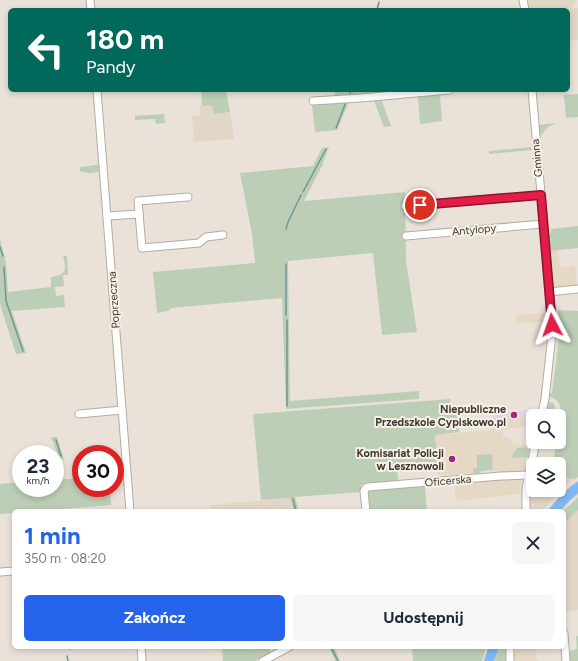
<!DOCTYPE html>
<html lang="pl">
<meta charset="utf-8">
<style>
body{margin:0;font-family:Figtree,sans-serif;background:#f6f6f7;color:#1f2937;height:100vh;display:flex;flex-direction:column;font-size:15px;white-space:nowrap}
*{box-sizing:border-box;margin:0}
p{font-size:13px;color:#747a83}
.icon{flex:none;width:22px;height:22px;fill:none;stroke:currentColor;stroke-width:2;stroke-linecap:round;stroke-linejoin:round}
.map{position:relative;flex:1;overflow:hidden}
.side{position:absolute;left:12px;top:509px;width:554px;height:140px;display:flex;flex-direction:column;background:#fff;border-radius:6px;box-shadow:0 2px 6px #0003}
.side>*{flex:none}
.banner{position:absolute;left:8px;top:8px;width:562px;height:84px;border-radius:6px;box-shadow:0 2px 6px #0003;background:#00695c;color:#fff;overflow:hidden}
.fabs{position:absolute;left:526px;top:409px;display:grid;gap:8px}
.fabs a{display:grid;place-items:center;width:40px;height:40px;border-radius:6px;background:#fff;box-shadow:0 2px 6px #0003;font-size:20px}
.speed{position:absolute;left:12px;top:445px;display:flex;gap:8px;font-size:20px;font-weight:700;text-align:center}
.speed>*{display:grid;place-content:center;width:52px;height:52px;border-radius:50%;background:#fff;box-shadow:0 2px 6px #0003;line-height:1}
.speed small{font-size:10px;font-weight:400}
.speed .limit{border:6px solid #d22;background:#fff;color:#111}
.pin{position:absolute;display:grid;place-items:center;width:34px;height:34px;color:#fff;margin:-17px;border:2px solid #fff;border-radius:50%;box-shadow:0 1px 4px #0007}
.me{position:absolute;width:44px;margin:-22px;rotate:356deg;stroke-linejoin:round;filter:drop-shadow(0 0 3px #0008)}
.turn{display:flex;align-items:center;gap:14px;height:84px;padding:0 12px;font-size:18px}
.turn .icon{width:52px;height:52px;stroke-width:2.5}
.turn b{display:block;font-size:28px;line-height:34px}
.round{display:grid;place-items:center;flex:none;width:42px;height:42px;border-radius:6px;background:#f6f6f7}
.summary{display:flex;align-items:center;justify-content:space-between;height:68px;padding:0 12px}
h1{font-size:24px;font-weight:700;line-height:30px;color:#2563eb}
.primary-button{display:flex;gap:8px;margin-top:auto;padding:8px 12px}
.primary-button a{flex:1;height:46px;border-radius:6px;background:#2563eb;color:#fff;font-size:16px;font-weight:700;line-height:46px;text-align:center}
.primary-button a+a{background:#f6f6f7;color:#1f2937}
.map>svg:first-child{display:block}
.commercial{fill:#e5d8c4}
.built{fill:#e2d7c6}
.education{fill:#ded5ea}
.green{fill:#bdceb6}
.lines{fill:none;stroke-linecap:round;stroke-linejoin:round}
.stream{stroke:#6f9698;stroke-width:1.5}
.minor-casing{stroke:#b3aca2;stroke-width:9}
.major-casing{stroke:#c5c4c3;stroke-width:11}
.minor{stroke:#fff;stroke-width:7}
.major{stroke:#7eb8f4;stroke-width:9}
.route-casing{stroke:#92132f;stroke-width:10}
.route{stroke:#e11d48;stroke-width:7}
.poi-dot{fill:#a3277b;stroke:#f7f0e5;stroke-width:1.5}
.labels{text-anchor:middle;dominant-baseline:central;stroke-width:4;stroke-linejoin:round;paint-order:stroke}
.street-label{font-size:11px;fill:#3d3a36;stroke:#f7f0e5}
.poi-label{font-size:11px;font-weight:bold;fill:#3d3a36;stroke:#f7f0e5;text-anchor:end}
</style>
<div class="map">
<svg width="578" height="661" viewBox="0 0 578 661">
<rect width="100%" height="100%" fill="#eae2d8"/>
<!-- commercial -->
<g class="commercial">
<polygon points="558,250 560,267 575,266 577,287 555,289 552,287 549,251"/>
<polygon points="546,313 546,322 517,323 516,315"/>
<polygon points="533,416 533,426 503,429 503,437 509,437 510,440 514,444 530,445 525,469 522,471 498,473 498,471 492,471 492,470 481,471 480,473 438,476 434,435 491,430 491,420 536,416"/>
<polygon points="517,478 521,480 520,494 456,501 454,483"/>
<polygon points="513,647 535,647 536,659 538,659 538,661 513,661"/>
</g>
<!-- built -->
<g class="built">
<polygon points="528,0 576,0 572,8 578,8 578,40 568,41 568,10 529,10"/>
<polygon points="212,105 214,114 230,112 234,139 194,142 192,116 200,115 200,106"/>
<polygon points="532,477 533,477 533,490 559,490 559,478 575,479 560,491 542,511 530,511 530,492"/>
<polygon points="290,498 294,511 211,511 210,505"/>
<polygon points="578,510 578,610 566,612 564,614 564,523"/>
</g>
<!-- education -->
<polygon class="education" points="531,410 532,416 493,420 493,417 496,417 496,413"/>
<!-- green -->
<g class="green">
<polygon points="201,90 226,90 230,112 214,114 212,105 202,106"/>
<polygon points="334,90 378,90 379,92 335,96"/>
<polygon points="440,94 442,121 420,124 418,96"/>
<polygon points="578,94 578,117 566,118 564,95"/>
<polygon points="381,99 391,126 384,127 374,101 371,100"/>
<polygon points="349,102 337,130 315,132 312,105"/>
<polygon points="164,114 165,123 156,124 155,119 135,120 135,116"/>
<polygon points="556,123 548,127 541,135 538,136 538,125"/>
<polygon points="329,147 322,166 304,201 405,192 406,261 417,332 382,335 373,253 288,261 290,401 419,391 419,399 286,409 282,298 171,308 168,311 157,313 153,272 255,263 252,234 240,173 313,166 322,148"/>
<polygon points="531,147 532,150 489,154 489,151"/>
<path d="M101,163v7c-7,4 -13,4 -21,1v-4l16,-2z"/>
<polygon points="578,226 578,248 550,251 549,234 551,232 550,229"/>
<path d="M0,239l6,23 2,30 43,-5v-10c15,-2 16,-7 12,-21h4l1,19h-5l1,11 -9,1 1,9 8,-1 1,12 -53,4 14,42 -10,1 -14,-43 -2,-8z"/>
<path d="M558,310l20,1v166l-3,2 -16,-1v-14h-14l2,-1 3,-5h1l3,-1 3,-15h2l1,-17 -1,-2c1,-13 5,-21 -9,-26l-1,-3 3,-1c3,-23 7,-46 6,-69l2,-1v-4h-1z"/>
<polygon points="450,399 450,407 458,407 459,432 435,435 437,465 397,468 398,481 361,485 361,492 295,497 299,511 294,511 290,498 261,500 253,414"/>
<path d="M551,402l3,2 1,4 -4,8h-3l1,-5 -3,-1c1,-4 1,-7 5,-8z"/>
<polygon points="51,437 57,437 64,459 59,459"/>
<path d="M517,448c4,-1 9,-1 12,2l-1,7 -15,1 -1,-2z"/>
<polygon points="491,454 492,456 493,470 481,471 480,473 473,473 473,469 477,468 477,455"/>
<polygon points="81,478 81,488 110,488 111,505 39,511 14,511 14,513 0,514 0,484 21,482 21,488 55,488 55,480"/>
<polygon points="432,484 432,486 425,486 427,511 368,511 367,492 368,490"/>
<polygon points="578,497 578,510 564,523 563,511"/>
<polygon points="576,636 578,636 578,661 570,661 569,651 577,649"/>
<polygon points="222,647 270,647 270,653 255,661 223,661"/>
<polygon points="329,647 334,647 340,661 335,661"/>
<polygon points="412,647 486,647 482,661 413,661"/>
<polygon points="500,647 507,647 508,661 495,661"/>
</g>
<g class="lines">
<!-- stream -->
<g class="stream">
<polyline points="377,10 379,2"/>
<polyline points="350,93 351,90"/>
<polyline points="336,128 346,102"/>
<polyline points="303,192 326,149"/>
<polyline points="286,229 288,222 301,195"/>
<polyline points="0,247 3,256"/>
<polyline points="286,264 286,315"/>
<polyline points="4,267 6,301 23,351"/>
<polyline points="287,320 287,406"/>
<polyline points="56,440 61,456"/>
<polyline points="293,499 296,511"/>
<polyline points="331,647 338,661"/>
<polyline points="70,649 70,647"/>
<polyline points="67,656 68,661"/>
</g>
<defs>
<g id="minor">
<polyline points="90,0 91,10"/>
<polyline points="523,0 525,10"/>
<polyline points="97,90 130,511"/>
<polyline points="532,90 550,297 552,334 545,399 541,416"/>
<polyline points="313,101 361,98 449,90"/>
<polyline points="188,197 138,201 142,248 199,243 206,237 223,235"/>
<polyline points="405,206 541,195"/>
<polyline points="107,216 139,214"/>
<polyline points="406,236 543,224"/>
<polyline points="549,292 578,289"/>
<polyline points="79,414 122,410"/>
<polyline points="366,511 364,491 366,488 368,487 501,476 528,475"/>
<polyline points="526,511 526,488 536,442"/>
<polyline points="0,572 14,571"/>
<polyline points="564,633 566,661"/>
<polyline points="141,647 142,661"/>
<polyline points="510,647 510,661"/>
<polyline points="263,661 289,647"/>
</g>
<g id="major">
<polyline points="554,511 566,497 578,487"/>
<polyline points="489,661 494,647"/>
</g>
</defs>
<!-- minor casing -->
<use href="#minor" class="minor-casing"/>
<!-- major casing -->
<use href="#major" class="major-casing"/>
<!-- minor -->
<use href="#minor" class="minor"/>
<!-- major -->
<use href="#major" class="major"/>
</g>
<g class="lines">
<defs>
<polyline id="route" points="420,205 541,195 552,325"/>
</defs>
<!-- route casing -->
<use href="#route" class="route-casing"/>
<!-- route -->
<use href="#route" class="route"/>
</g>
<!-- markers -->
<g class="poi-dot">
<circle cx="514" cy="415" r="4"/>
<circle cx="452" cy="459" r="4"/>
</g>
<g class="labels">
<!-- street labels -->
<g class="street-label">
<text transform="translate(537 158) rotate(-95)">Gminna</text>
<text transform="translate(474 230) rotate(-5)">Antylopy</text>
<text transform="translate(114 300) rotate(-94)">Poprzeczna</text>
<text transform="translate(448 481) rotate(-5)">Oficerska</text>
</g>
<!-- poi labels -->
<g class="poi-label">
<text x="506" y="409">Niepubliczne<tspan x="506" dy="13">Przedszkole Cypiskowo.pl</tspan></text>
<text x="444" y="453">Komisariat Policji<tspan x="444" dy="13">w Lesznowoli</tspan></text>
</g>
</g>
</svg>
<div class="fabs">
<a><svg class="icon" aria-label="search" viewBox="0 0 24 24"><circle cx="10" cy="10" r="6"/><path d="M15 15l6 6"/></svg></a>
<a><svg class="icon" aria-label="layers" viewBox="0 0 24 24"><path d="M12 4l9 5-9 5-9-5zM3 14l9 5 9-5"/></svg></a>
</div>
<div class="speed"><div>23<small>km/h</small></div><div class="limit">30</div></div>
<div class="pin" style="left:420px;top:205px;background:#d93025"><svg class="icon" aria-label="arrive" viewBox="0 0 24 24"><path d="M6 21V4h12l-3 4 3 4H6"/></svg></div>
<svg class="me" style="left:552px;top:325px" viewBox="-20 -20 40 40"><path d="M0-17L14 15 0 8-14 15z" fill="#e11d48" stroke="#fff" stroke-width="4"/></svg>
<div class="banner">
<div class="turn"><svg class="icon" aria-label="left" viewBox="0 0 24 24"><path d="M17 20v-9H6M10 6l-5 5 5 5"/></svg><div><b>180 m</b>Pandy</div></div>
</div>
<section class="side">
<div class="summary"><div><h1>1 min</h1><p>350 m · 08:20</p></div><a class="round"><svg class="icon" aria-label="close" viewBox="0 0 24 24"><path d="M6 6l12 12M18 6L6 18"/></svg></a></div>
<div class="primary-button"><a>Zakończ</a><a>Udostępnij</a></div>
</section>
</div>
